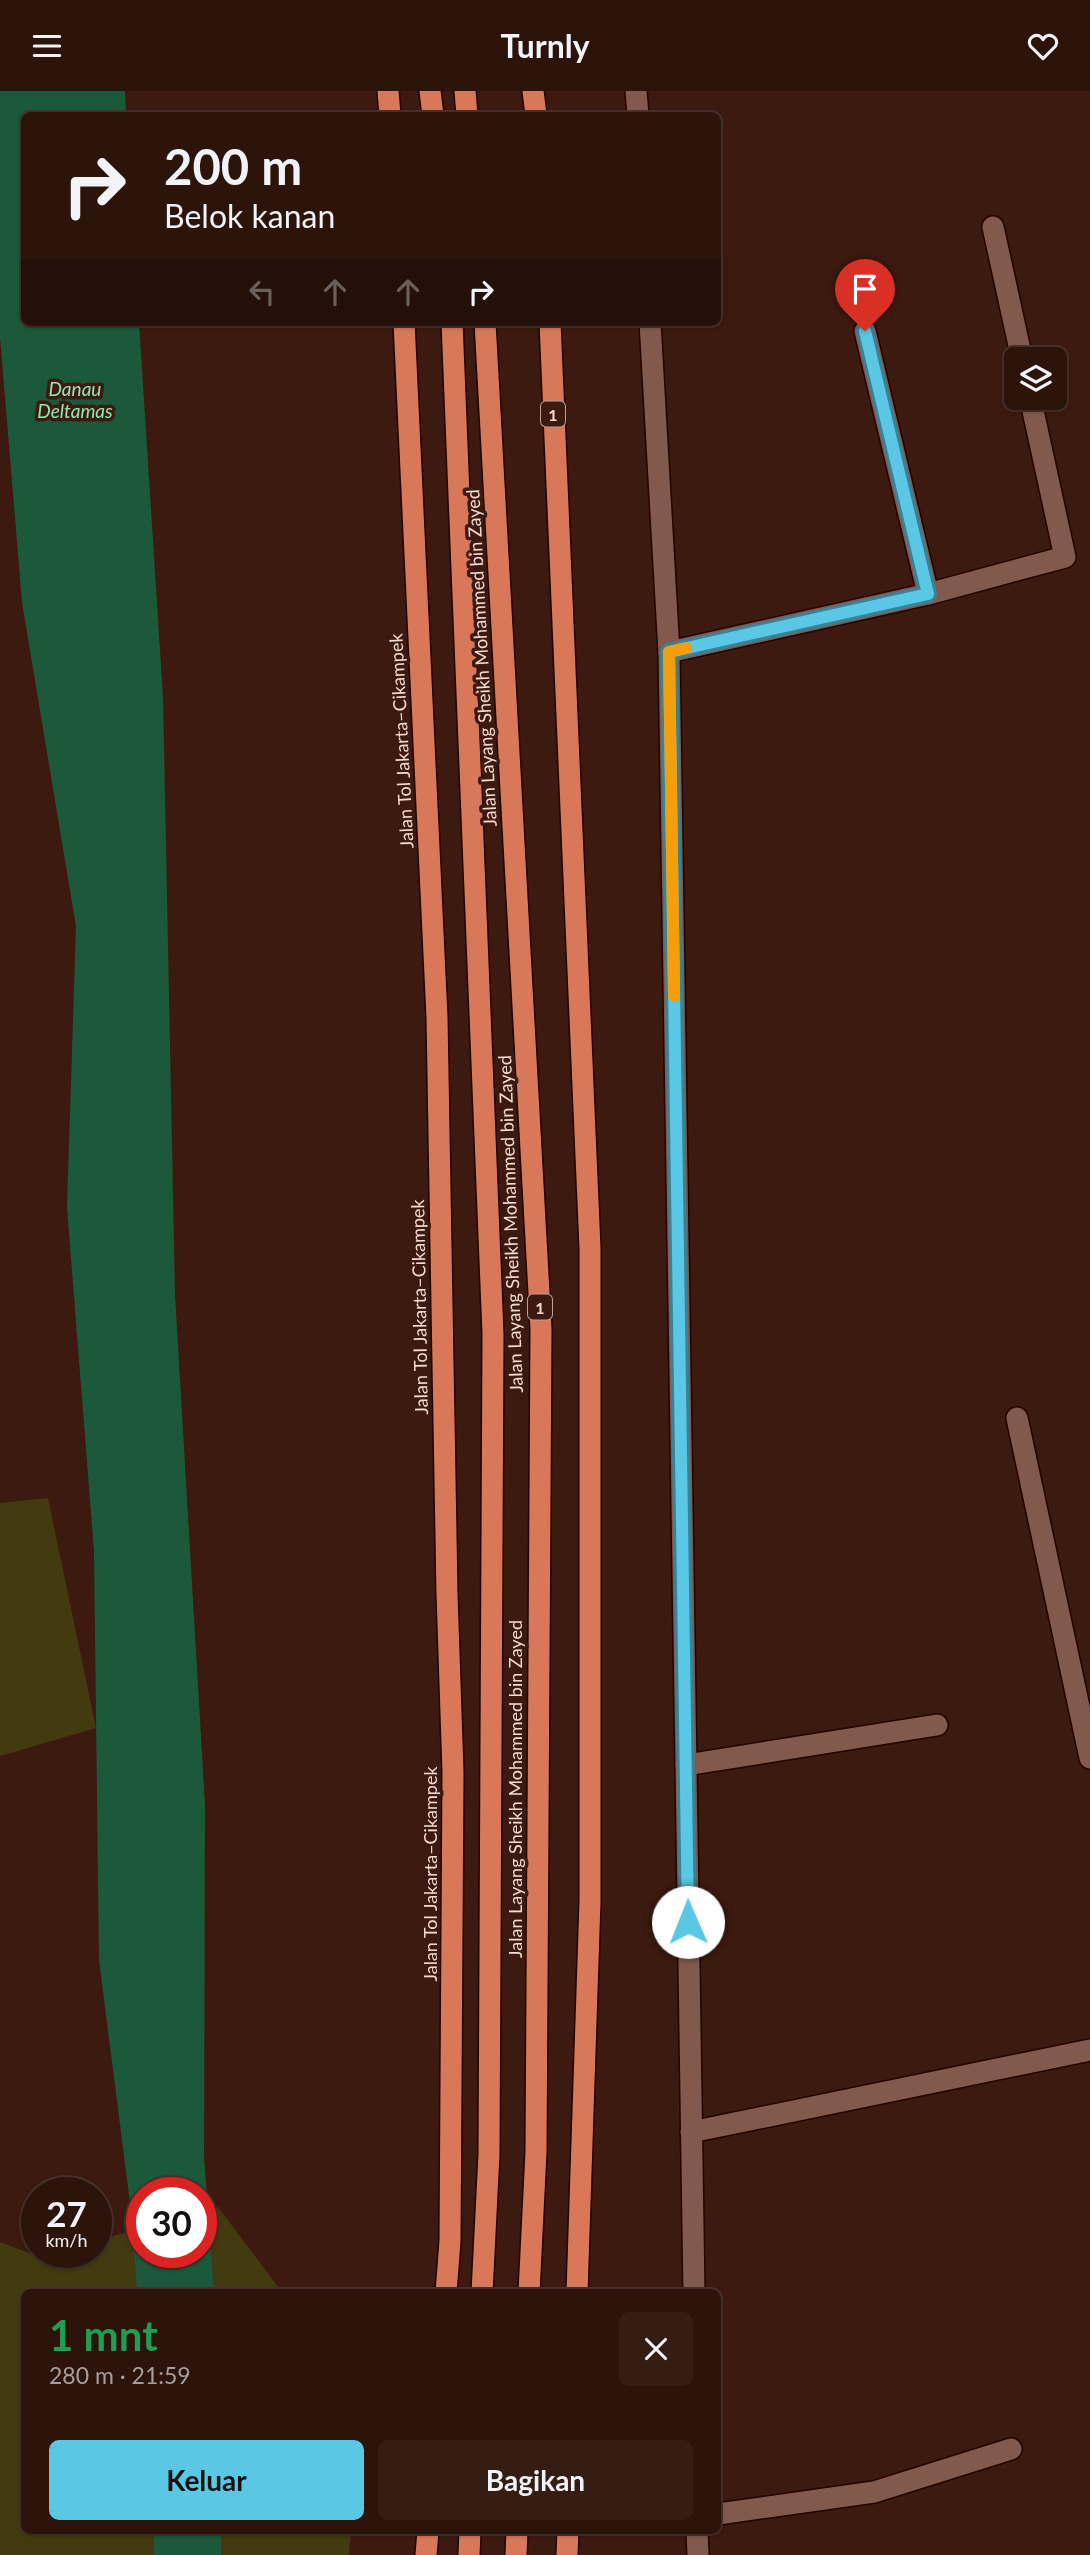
<!DOCTYPE html>
<html lang="id">
<meta charset="utf-8">
<style>
body{margin:0;font-family:Lato,sans-serif;background:#351d14;color:#f1f3f6;height:100vh;display:flex;flex-direction:column;font-size:26px;white-space:nowrap}
*{box-sizing:border-box;margin:0}
p{font-size:23px;color:#a79e9d}
.icon{flex:none;width:38px;height:38px;fill:none;stroke:currentColor;stroke-width:2;stroke-linecap:round;stroke-linejoin:round}
.map{position:relative;flex:1;overflow:hidden}
.side{position:absolute;left:21px;top:2198px;width:700px;height:245px;display:flex;flex-direction:column;background:#2d140b;border-radius:10px;box-shadow:0 2px 5px #0004,0 0 0 2px #48332c}
.side>*{flex:none}
.guide{position:absolute;left:21px;top:21px;width:700px;height:214px;border-radius:10px;box-shadow:0 2px 5px #0004,0 0 0 2px #48332c;background:#2d140b;color:#f1f3f6;overflow:hidden}
.controls{position:absolute;left:1004px;top:256px;display:grid;gap:14px}
.controls a{display:grid;place-items:center;width:63px;height:63px;border-radius:10px;background:#2d140b;box-shadow:0 2px 5px #0004,0 0 0 2px #48332c;font-size:35px}
.speed{position:absolute;left:21px;top:2086px;display:flex;gap:14px;font-size:35px;font-weight:700;text-align:center}
.speed>*{display:grid;place-content:center;width:91px;height:91px;border-radius:50%;background:#2d140b;box-shadow:0 2px 5px #0004,0 0 0 2px #48332c;line-height:1}
.speed small{font-size:18px;font-weight:400}
.speed .limit{border:10px solid #d22;background:#fff;color:#111}
.pin{position:absolute;display:grid;place-items:center;width:60px;height:60px;color:#fff;margin:-72px -30px;border-radius:50% 50% 50% 0;rotate:-45deg;box-shadow:0 0 7px #0007}
.pin .icon{rotate:45deg}
.me{position:absolute;width:77px;margin:-38px;rotate:359deg;stroke-linejoin:round;filter:drop-shadow(0 0 5px #0008)}
.turn{display:flex;align-items:center;gap:24px;height:147px;padding:0 28px;font-size:32px}
.turn .icon{width:91px;height:91px;stroke-width:2.5}
.turn b{display:block;font-size:49px;line-height:60px}
.lanes{display:flex;align-items:center;height:66px;padding:0 28px;background:#0003;justify-content:center;gap:35px;direction:ltr}
.lanes .off{opacity:.35}
.round{display:grid;place-items:center;flex:none;width:74px;height:74px;border-radius:10px;background:#351d14}
.summary{display:flex;align-items:center;justify-content:space-between;height:119px;padding:0 28px}
h1{font-size:42px;font-weight:700;line-height:52px;color:#1e9e55}
.button{display:flex;gap:14px;margin-top:auto;padding:14px 28px}
.button a{flex:1;height:80px;border-radius:10px;background:#5ac8e5;color:#111;font-size:28px;font-weight:700;line-height:80px;text-align:center}
.button a+a{background:#351d14;color:#f1f3f6}
header{display:flex;justify-content:space-between;align-items:center;height:91px;padding:0 28px;background:#2d140b;font-size:32px;font-weight:700}
.map>svg:first-child{display:block}
.green{fill:#433a10}
.water{fill:#1c593b;fill-rule:evenodd}
.lines{fill:none;stroke-linecap:round;stroke-linejoin:round}
.minor-casing{stroke:#220300;stroke-width:24}
.motorway-casing{stroke:#220300;stroke-width:24}
.minor{stroke:#825a4d;stroke-width:21}
.motorway{stroke:#d97859;stroke-width:21}
.route-casing{stroke:#3a8295;stroke-width:18}
.route{stroke:#5ac8e5;stroke-width:12}
.slow{stroke:#f59e0b;stroke-width:12}
.labels{text-anchor:middle;dominant-baseline:central;stroke-width:7;stroke-linejoin:round;paint-order:stroke}
.shield{fill:#3c1a0f;stroke:#bca198;stroke-width:2}
.shield-label{font-size:16px;font-weight:bold;fill:#f3dbd3}
.street-label{font-size:18px;fill:#f3dbd3;stroke:#3c1a0f}
.water-label{font-size:19px;font-style:italic;fill:#8fe7b5;stroke:#3c1a0f}
</style>
<header><svg class="icon" aria-label="menu" viewBox="0 0 24 24"><path d="M4 6h16M4 12h16M4 18h16"/></svg>Turnly<svg class="icon" aria-label="heart" viewBox="0 0 24 24"><path d="M12 20l-8-8c-3-5 5-10 8-4 3-6 11-1 8 4z"/></svg></header>
<div class="map">
<svg width="1090" height="2464" viewBox="0 0 1090 2464">
<rect width="100%" height="100%" fill="#3c1a0f"/>
<!-- green -->
<g class="green">
<polygon points="48,1407 96,1637 0,1665 0,1412"/>
<polygon points="218,2116 282,2201 24,2202 24,2440 351,2440 349,2464 0,2464 0,2151 40,2166 56,2161 96,2161 96,2150 142,2137 142,2161 201,2161 201,2121"/>
</g>
<!-- water -->
<g class="water">
<path d="M0,0h125l1,24h-102v207h115l24,375 12,598 30,510 -1,351 10,136h-77l-5,-74 -33,-258 -5,-409 -27,-344 9,-281 -54,-324 -22,-265zM142,2102h59v59h-59z"/>
<rect x="154" y="2440" width="67" height="24"/>
</g>
<g class="lines">
<defs>
<g id="minor">
<polyline points="636,0 638,24"/>
<polyline points="993,136 1022,268"/>
<polyline points="650,231 669,561 694,2202"/>
<polyline points="865,240 928,503"/>
<polyline points="669,561 928,503 1065,466 1030,306"/>
<polyline points="1017,1327 1090,1667"/>
<polyline points="686,1674 937,1634"/>
<polyline points="691,2041 1090,1959"/>
<polyline points="718,2423 874,2401 1011,2358"/>
<polyline points="697,2440 698,2464"/>
</g>
<g id="motorway">
<polyline points="388,0 390,24"/>
<polyline points="430,0 433,24"/>
<polyline points="465,0 467,24"/>
<polyline points="533,0 536,24"/>
<polyline points="404,231 437,926 447,1503 453,1681 450,2150 446,2202"/>
<polyline points="452,231 493,1243 489,2063 482,2202"/>
<polyline points="485,231 541,1238 536,2061 529,2202"/>
<polyline points="550,231 590,1157 590,1810 577,2202"/>
<polyline points="426,2464 428,2440"/>
<polyline points="469,2464 470,2440"/>
<polyline points="516,2464 517,2440"/>
<polyline points="567,2464 568,2440"/>
</g>
</defs>
<!-- minor casing -->
<use href="#minor" class="minor-casing"/>
<!-- motorway casing -->
<use href="#motorway" class="motorway-casing"/>
<!-- minor -->
<use href="#minor" class="minor"/>
<!-- motorway -->
<use href="#motorway" class="motorway"/>
</g>
<g class="lines">
<defs>
<polyline id="route" points="688,1831 669,561 928,503 865,240"/>
</defs>
<!-- route casing -->
<use href="#route" class="route-casing"/>
<!-- route -->
<use href="#route" class="route"/>
<!-- slow -->
<polyline class="slow" points="674,905 669,561 686,557"/>
</g>
<g class="labels">
<!-- shield labels -->
<g class="shield">
<rect x="541" y="310.5" width="24" height="25" rx="5"/>
<rect x="528" y="1203.5" width="24" height="25" rx="5"/>
</g>
<g class="shield-label">
<text x="553" y="323">1</text>
<text x="540" y="1216">1</text>
</g>
<!-- street labels -->
<g class="street-label">
<text transform="translate(481 567) rotate(-93)">Jalan Layang Sheikh Mohammed bin Zayed</text>
<text transform="translate(401 650) rotate(-93)">Jalan Tol Jakarta–Cikampek</text>
<text transform="translate(510 1133) rotate(-92)">Jalan Layang Sheikh Mohammed bin Zayed</text>
<text transform="translate(419 1216) rotate(-91)">Jalan Tol Jakarta–Cikampek</text>
<text transform="translate(515 1698) rotate(-90)">Jalan Layang Sheikh Mohammed bin Zayed</text>
<text transform="translate(430 1783) rotate(-90)">Jalan Tol Jakarta–Cikampek</text>
</g>
<!-- water labels -->
<g class="water-label">
<text x="75" y="297">Danau<tspan x="75" dy="22">Deltamas</tspan></text>
</g>
</g>
</svg>
<div class="controls">
<a><svg class="icon" aria-label="layers" viewBox="0 0 24 24"><path d="M12 4l9 5-9 5-9-5zM3 14l9 5 9-5"/></svg></a>
</div>
<div class="speed"><div>27<small>km/h</small></div><div class="limit">30</div></div>
<div class="pin" style="left:865px;top:240px;background:#d93025"><svg class="icon" aria-label="arrive" viewBox="0 0 24 24"><path d="M6 21V4h12l-3 4 3 4H6"/></svg></div>
<svg class="me" style="left:688px;top:1831px" viewBox="-20 -20 40 40"><circle r="19" fill="#fff"/><path d="M0-13L10 11 0 6-10 11z" fill="#5ac8e5"/></svg>
<div class="guide">
<div class="turn"><svg class="icon" aria-label="right" viewBox="0 0 24 24"><path d="M7 20v-9h11M14 6l5 5-5 5"/></svg><div><b>200 m</b>Belok kanan</div></div>
<div class="lanes"><svg class="icon off" aria-label="left" viewBox="0 0 24 24"><path d="M17 20v-9H6M10 6l-5 5 5 5"/></svg><svg class="icon off" aria-label="ahead" viewBox="0 0 24 24"><path d="M12 20V5M6 11l6-6 6 6"/></svg><svg class="icon off" aria-label="ahead" viewBox="0 0 24 24"><path d="M12 20V5M6 11l6-6 6 6"/></svg><svg class="icon" aria-label="right" viewBox="0 0 24 24"><path d="M7 20v-9h11M14 6l5 5-5 5"/></svg></div>
</div>
<section class="side">
<div class="summary"><div><h1>1 mnt</h1><p>280 m · 21:59</p></div><a class="round"><svg class="icon" aria-label="close" viewBox="0 0 24 24"><path d="M6 6l12 12M18 6L6 18"/></svg></a></div>
<div class="button"><a>Keluar</a><a>Bagikan</a></div>
</section>
</div>
